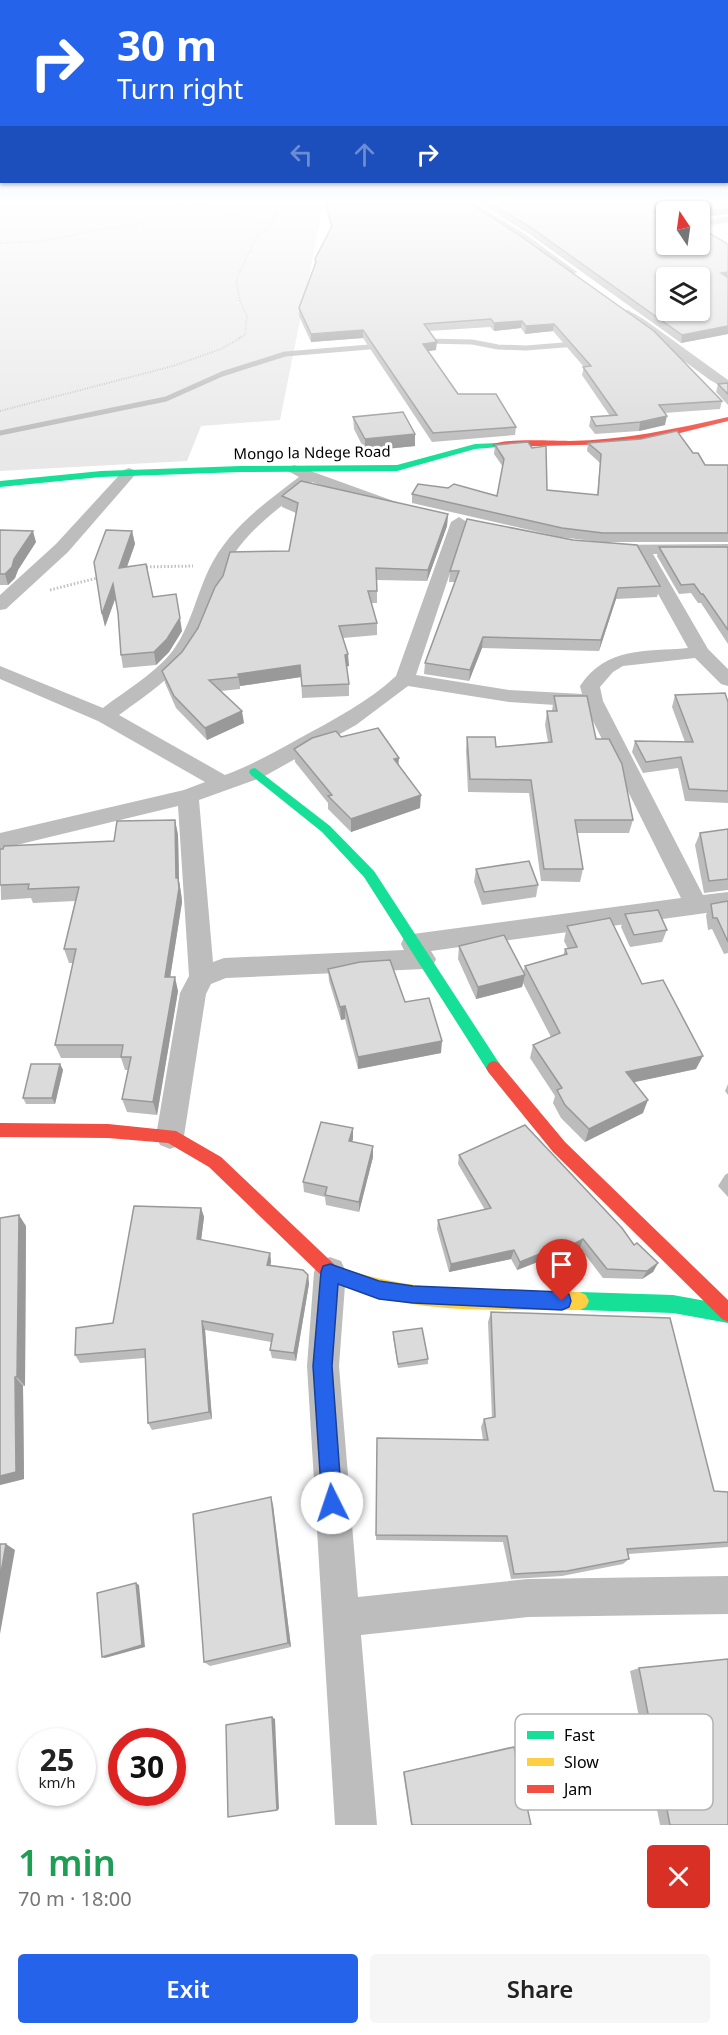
<!DOCTYPE html>
<meta charset="utf-8">
<style>
body{margin:0;font-family:"Noto Sans",sans-serif;background:#f6f6f6;color:#222;height:100vh;display:flex;flex-direction:column;font-size:22px;white-space:nowrap}
*{box-sizing:border-box;margin:0}
p{font-size:20px;color:#767676}
.icon{flex:none;width:33px;height:33px;fill:none;stroke:currentColor;stroke-width:2;stroke-linecap:round;stroke-linejoin:round}
.map{position:relative;height:1825px;overflow:hidden}
.drawer{display:flex;flex-direction:column;background:#fff;flex:1}
.drawer>*{flex:none}
.guide{position:absolute;left:0px;top:0px;width:729px;height:183px;box-shadow:0 2px 4px #0004;background:#2563eb;color:#fff;overflow:hidden}
.needle{width:39px;rotate:347deg}
.fabs{position:absolute;left:656px;top:201px;display:grid;gap:12px}
.fabs a{display:grid;place-items:center;width:54px;height:54px;border-radius:6px;background:#fff;box-shadow:0 2px 4px #0004;font-size:30px}
.speed{position:absolute;left:18px;top:1728px;display:flex;gap:12px;font-size:30px;font-weight:700;text-align:center}
.speed>*{display:grid;place-content:center;width:78px;height:78px;border-radius:50%;background:#fff;box-shadow:0 2px 4px #0004;line-height:1}
.speed small{font-size:15px;font-weight:400}
.speed .limit{border:9px solid #d22;background:#fff;color:#111}
.pin{position:absolute;display:grid;place-items:center;width:51px;height:51px;color:#fff;margin:-62px -26px;border-radius:50% 50% 50% 0;rotate:-45deg;box-shadow:0 0 6px #0007}
.pin .icon{rotate:45deg}
.me{position:absolute;width:66px;margin:-33px;rotate:356deg;stroke-linejoin:round;filter:drop-shadow(0 0 4px #0008)}
.turn{display:flex;align-items:center;gap:21px;height:126px;padding:0 18px;font-size:27px}
.turn .icon{width:78px;height:78px;stroke-width:2.5}
.turn b{display:block;font-size:42px;line-height:51px}
.lanes{display:flex;align-items:center;height:57px;padding:0 18px;background:#0003;justify-content:center;gap:30px;direction:ltr}
.lanes .off{opacity:.35}
.round{display:grid;place-items:center;flex:none;width:63px;height:63px;border-radius:6px;background:#f6f6f6}
.head{display:flex;align-items:center;justify-content:space-between;height:102px;padding:0 18px}
h1{font-size:36px;font-weight:600;line-height:45px;color:#1e9e55}
.cta{display:flex;gap:12px;margin-top:auto;padding:12px 18px}
.cta a{flex:1;height:69px;border-radius:6px;background:#2563eb;color:#fff;font-size:24px;font-weight:600;line-height:69px;text-align:center}
.cta a+a{background:#f6f6f6;color:#222}
.map>svg:first-child{display:block}
.green{fill:#e8e8e8}
.lines{fill:none;stroke-linecap:round;stroke-linejoin:round}
.stream{stroke:#bababa;stroke-width:5}
.path-far2{stroke:#c2c2c2;stroke-width:1.5;stroke-dasharray:1 1.5;stroke-linecap:butt}
.path-far1{stroke:#c2c2c2;stroke-width:2;stroke-dasharray:1 1.5;stroke-linecap:butt}
.path{stroke:#c2c2c2;stroke-width:3;stroke-dasharray:1.5 2;stroke-linecap:butt}
.street{fill:#bdbdbd;fill-rule:evenodd}
.fast{fill:#16e098;fill-rule:evenodd}
.slow{fill:#ffcf43;fill-rule:evenodd}
.jam{fill:#f24e42;fill-rule:evenodd}
.wall{fill:#bcbcbc}
.shaded-wall{fill:#999}
.building{fill:#dbdbdb;stroke:#999;stroke-width:1.5;fill-rule:evenodd}
.route{fill:#2563eb;stroke:#184099;stroke-width:1.5}
.labels{text-anchor:middle;dominant-baseline:central;stroke-width:6;stroke-linejoin:round;paint-order:stroke}
.far-street-label{font-size:15px;fill:#000;stroke:#fff}
.key{fill:#fff;stroke:#b2b2b2;stroke-width:1.5}
.key-label{font-size:16px;fill:#000}
</style>
<div class="map">
<svg width="728" height="1825" viewBox="0 0 728 1825">
<rect width="100%" height="100%" fill="#fff"/>
<!-- green -->
<polygon class="green" points="0,201 324,201 280,420 201,426 187,461 0,471"/>
<g class="lines">
<!-- stream -->
<g class="stream">
<polyline points="425,341 472,342 498,347 526,348 576,344"/>
<polyline points="0,433 166,399 222,374 285,354 381,346"/>
</g>
<!-- path-far2 -->
<g class="path-far2">
<polyline points="166,201 272,224"/>
<polyline points="0,243 44,241 95,230 131,226 146,222 162,212 221,201"/>
<polyline points="239,338 245,335 247,316 240,301 236,280 258,234 270,227 281,201"/>
</g>
<!-- path-far1 -->
<polyline class="path-far1" points="0,411 173,366 221,349 242,337"/>
<!-- path -->
<g class="path">
<polyline points="143,567 193,566"/>
<polyline points="50,590 101,577"/>
</g>
<!-- street -->
<g class="street">
<polygon points="460,201 472,201 528,236 577,272 571,275 567,274"/>
<polygon points="644,201 656,201 677,212 666,213"/>
<polygon points="728,216 728,222 712,225 699,223 699,217 712,219"/>
<polygon points="628,310 645,320 728,380 728,390 710,380 624,317 624,311"/>
<path d="M294,465l105,38 2,3 -2,3h-12l-75,-27c-27,22 -58,42 -78,72 -16,26 -22,58 -36,85 -17,34 -49,54 -79,76l106,60c27,-10 50,-23 75,-37 33,-18 68,-36 96,-62l55,-154 8,-5 8,5 -51,153 93,15 73,4 -2,-8c27,-40 65,-34 108,-38l-52,-94 -36,-1 -2,-4 2,-4 128,-1v10h-75l55,95 20,20v17l-7,-2 -26,-26 -72,8 -10,6 -13,15 3,14 100,194 25,-3v18l-297,41 5,8 -3,7 -9,3 -198,9 -15,6 -5,10 -22,142 -4,9 -10,4 -10,-4 -4,-9 24,-143 9,-17 -11,-170 -178,43v-16l184,-43 21,-8 -107,-61 -98,-42v-13l103,42c23,-18 50,-33 68,-55 19,-24 25,-57 38,-84 19,-40 56,-66 90,-92l-13,-7zM408,686l101,16 77,5 95,191 -268,36 -9,3 -3,7 3,6 -180,8 -11,4 -14,-162 64,-23 93,-52z"/>
<polygon points="129,468 134,470 137,473 134,476 68,552 6,609 0,610 0,595 56,544 124,470"/>
<polygon points="330,1257 341,1261 346,1272 339,1366 358,1597 528,1579 728,1576 728,1614 528,1617 361,1635 377,1825 335,1825 307,1366 314,1272 319,1261"/>
</g>
<!-- fast -->
<g class="fast">
<polygon points="496,443 500,445 499,447 475,449 397,471 241,472 101,477 0,487 0,481 101,471 241,466 397,465 475,444"/>
<polygon points="255,768 330,826 374,871 499,1063 502,1068 499,1073 494,1075 489,1073 364,877 322,832 251,775 249,772 251,769"/>
<polygon points="580,1292 673,1295 728,1305 728,1323 673,1313 580,1310 574,1307 571,1301 574,1295"/>
</g>
<!-- slow -->
<path class="slow" d="M351,1271c75,23 152,20 229,21l6,3 3,6 -3,6 -6,3c-77,-1 -162,6 -235,-24l-3,-6 3,-6z"/>
<!-- jam -->
<g class="jam">
<path d="M728,417v4l-68,17 -40,6 -124,3 -4,-2c11,-7 61,-4 77,-4 55,-1 106,-12 159,-24z"/>
<polygon points="494,1061 499,1063 565,1142 728,1300 728,1322 722,1319 553,1152 489,1073 486,1068 489,1063"/>
<polygon points="0,1123 108,1124 176,1131 221,1157 336,1266 357,1274 360,1280 357,1286 351,1289 324,1278 209,1167 168,1143 108,1138 0,1137"/>
</g>
</g>
<!-- wall -->
<g class="wall">
<polygon points="325,201 722,401 720,409 664,413 665,425 639,431 595,434 589,426 591,417 610,416 582,375 584,367 553,331 525,334 521,328 494,331 490,327 429,331 436,350 428,351 458,394 516,427 515,435 432,442 363,338 311,342 299,316 299,308 315,265 315,259 331,228 325,207"/>
<polygon points="476,201 652,201 728,244 728,334 681,343 529,234"/>
<polygon points="666,201 728,201 713,216"/>
<polygon points="728,383 728,405 716,392 718,384"/>
<polygon points="353,417 415,446 365,451 354,429"/>
<polygon points="588,443 693,453 705,465 728,465 728,542 601,542 560,537 412,503 412,494 497,496 503,467 494,454 495,445 547,490 597,495 600,463 587,451"/>
<polygon points="282,496 448,514 447,526 427,581 377,580 377,603 371,603 377,623 377,635 343,638 349,666 346,666 349,684 349,696 302,698 301,677 240,686 240,689 221,691 244,723 207,740 176,708 165,683 162,671 182,652 198,628 223,576 289,551 296,513 282,507"/>
<polygon points="0,530 36,542 18,570 15,578 8,585 0,585"/>
<polygon points="132,531 135,544 127,567 182,631 169,652 156,665 123,668 121,655 118,613 116,597 105,627"/>
<polygon points="659,547 728,547 728,644 701,603 698,603 691,593 679,594 657,556"/>
<polygon points="450,571 660,586 657,597 616,599 599,651 482,648 469,681 424,674 425,663 455,582 449,582"/>
<polygon points="675,695 728,702 728,803 685,801 678,768 643,773 632,752 635,741 685,742 672,707"/>
<polygon points="554,696 596,739 633,820 629,833 577,833 583,869 580,882 541,881 529,793 468,792 466,750 467,737 496,747 548,742 545,725 547,711 552,711"/>
<polygon points="341,737 399,765 420,808 351,832 328,809 328,803 295,762 294,749"/>
<polygon points="175,820 178,835 179,881 181,893 182,902 170,977 178,991 157,1115 127,1112 122,1099 128,1070 125,1070 121,1058 61,1058 55,1045 73,963 69,963 64,949 75,901 33,903 31,898 1,900 0,849 114,841"/>
<polygon points="728,829 728,890 704,893 695,845 700,833"/>
<polygon points="476,869 538,885 536,897 482,905 474,882"/>
<polygon points="728,901 728,953 724,954 712,929 708,930 706,915 711,904"/>
<polygon points="625,914 667,930 662,942 630,947 621,927"/>
<polygon points="567,926 642,984 696,1069 634,1082 643,1113 585,1142 561,1118 553,1103 555,1096 530,1058 533,1045 551,1037 523,983 522,987 476,999 458,959 459,946 523,972 525,966 563,956 565,949 568,949 564,941"/>
<polygon points="328,969 405,1002 441,1053 358,1069 345,1019 341,1020 329,981"/>
<polygon points="60,1064 63,1070 55,1104 26,1104 23,1098"/>
<polygon points="728,1084 728,1095 725,1091"/>
<polygon points="353,1128 352,1142 373,1146 373,1157 359,1212 326,1205 325,1197 304,1192 303,1182"/>
<polygon points="459,1155 634,1245 658,1263 653,1272 642,1279 603,1278 580,1248 551,1262 548,1258 517,1270 511,1259 449,1272 437,1229 438,1220 485,1210 458,1164"/>
<polygon points="728,1173 728,1197 718,1186 725,1175"/>
<polygon points="201,1208 204,1217 201,1240 270,1253 271,1262 270,1266 308,1275 309,1284 296,1361 272,1358 270,1350 271,1342 205,1330 212,1419 152,1430 148,1423 145,1358 80,1363 75,1355 113,1323"/>
<polygon points="26,1226 25,1386 23,1386 24,1479 0,1485"/>
<polygon points="491,1312 714,1491 728,1492 728,1547 628,1554 629,1559 623,1564 562,1576 511,1579 503,1542 376,1540 377,1438 483,1440 481,1427 484,1419 492,1418 488,1322"/>
<polygon points="393,1332 428,1359 428,1364 398,1368 393,1337"/>
<polygon points="273,1505 291,1647 210,1666 204,1662"/>
<polygon points="639,1668 728,1825 660,1825 630,1671"/>
<polygon points="509,1747 531,1825 411,1825 403,1772"/>
</g>
<!-- shaded-wall -->
<g class="shaded-wall">
<polygon points="728,208 728,214 713,216 715,210"/>
<polygon points="728,272 728,280 721,273"/>
<polygon points="522,321 521,328 494,331 494,323"/>
<polygon points="554,324 553,331 525,334 526,326"/>
<polygon points="728,326 728,334 681,343 682,335"/>
<polygon points="363,330 363,338 311,342 311,334"/>
<polygon points="437,342 436,350 423,352 423,344"/>
<polygon points="667,416 665,425 639,431 640,422"/>
<polygon points="415,434 415,446 365,451 365,439"/>
<polygon points="448,514 447,526 427,581 428,570"/>
<polygon points="33,531 36,542 18,570 15,578 8,585 5,574"/>
<polygon points="132,531 135,544 122,580 119,568"/>
<polygon points="113,584 116,596 105,627 102,614"/>
<polygon points="618,588 616,599 599,651 601,640"/>
<polygon points="180,618 182,631 169,652 156,665 154,652"/>
<polygon points="483,637 482,648 469,681 470,670"/>
<polygon points="348,654 349,666 345,667 345,655"/>
<polygon points="300,665 301,677 240,686 238,674"/>
<polygon points="242,711 244,723 207,740 205,728"/>
<polygon points="399,758 398,771 394,759"/>
<polygon points="421,795 420,808 351,832 351,819"/>
<polygon points="175,820 178,835 179,881 181,893 182,902 168,991 165,977 176,878"/>
<polygon points="525,975 522,987 476,999 478,987"/>
<polygon points="175,977 178,991 157,1115 153,1102"/>
<polygon points="345,1006 345,1019 341,1020 340,1007"/>
<polygon points="442,1041 441,1053 358,1069 358,1057"/>
<polygon points="703,1056 696,1069 621,1085 626,1072"/>
<polygon points="60,1064 63,1070 55,1104 52,1098"/>
<polygon points="648,1100 643,1113 585,1142 589,1129"/>
<polygon points="353,1128 353,1139 349,1152 349,1141"/>
<polygon points="373,1146 373,1157 359,1212 359,1202"/>
<polygon points="201,1208 204,1217 200,1249 197,1239"/>
<polygon points="19,1215 26,1226 25,1386 17,1377"/>
<polygon points="583,1239 580,1248 551,1262 555,1254"/>
<polygon points="552,1249 548,1258 517,1270 520,1262"/>
<polygon points="514,1250 511,1259 449,1272 451,1264"/>
<polygon points="270,1253 271,1262 268,1275 267,1265"/>
<polygon points="658,1263 653,1272 642,1279 647,1271"/>
<polygon points="308,1275 309,1284 296,1361 294,1353"/>
<polygon points="202,1321 205,1330 212,1419 209,1412"/>
<polygon points="15,1377 23,1386 24,1479 0,1485 0,1476"/>
<polygon points="271,1497 273,1505 291,1647 288,1643"/>
<polygon points="6,1544 15,1550 0,1634 0,1578"/>
<polygon points="136,1583 139,1585 145,1647 105,1658 102,1657"/>
<polygon points="272,1717 275,1719 279,1809 277,1810"/>
</g>
<!-- building -->
<g class="building">
<polygon points="325,201 466,201 519,235 654,331 722,401 659,405 667,416 640,422 596,426 591,417 617,415 583,367 591,366 554,324 526,326 522,321 494,323 491,319 424,324 437,342 423,344 458,394 496,394 516,427 433,433 363,330 311,334 299,308 316,262 315,259 332,226"/>
<path d="M487,201h165l19,11h-5v32h33v-17l29,17v28l-7,1 7,5v48l-46,9 -152,-108zM666,278h33v32h-33z"/>
<polygon points="688,201 728,201 728,208 715,210"/>
<polygon points="728,383 728,394 718,384"/>
<polygon points="403,412 415,434 365,439 353,417"/>
<polygon points="677,431 693,453 698,453 705,465 728,465 728,533 603,533 562,528 412,494 418,484 448,488 454,484 497,496 504,459 495,445 528,442 532,448 546,446 547,490 598,495 601,454 588,443 641,439"/>
<polygon points="301,481 448,514 428,570 376,568 377,591 368,591 377,623 339,626 348,654 345,655 349,684 302,686 300,665 238,674 239,677 209,680 242,711 205,728 174,696 162,671 182,652 198,628 215,587 223,576 230,552 289,551 298,503 282,496"/>
<polygon points="467,519 573,540 637,545 660,586 618,588 601,640 483,637 470,670 425,663 459,571 450,571"/>
<polygon points="0,530 33,531 14,559 12,567 5,574 0,574"/>
<polygon points="106,530 132,531 119,568 146,564 153,597 176,594 180,618 167,639 154,652 121,655 118,613 113,584 102,614 94,562"/>
<polygon points="659,547 728,547 728,630 703,594 701,594 694,584 681,585"/>
<polygon points="725,693 728,702 728,791 689,789 681,757 646,762 635,741 693,742 675,695"/>
<polygon points="554,696 587,696 596,739 609,739 622,764 633,820 575,820 583,869 544,869 531,780 470,779 467,737 495,737 496,747 552,742 547,711 557,711"/>
<polygon points="378,728 399,758 394,759 421,795 351,819 328,796 332,795 294,749 312,738 336,731 341,737"/>
<polygon points="175,820 176,878 178,878 179,888 165,977 175,977 153,1102 122,1099 131,1057 121,1057 123,1045 55,1045 76,949 64,949 79,887 28,889 29,884 0,885 0,849 3,849 4,846 114,841 117,821"/>
<polygon points="728,829 728,879 709,881 700,833"/>
<polygon points="529,861 538,885 484,892 476,869"/>
<polygon points="728,901 728,942 717,918 713,918 711,904"/>
<polygon points="658,910 667,930 634,935 625,914"/>
<polygon points="610,918 642,984 663,980 703,1056 626,1072 648,1100 589,1129 565,1105 557,1090 562,1088 533,1045 560,1033 525,966 567,954 565,949 577,947 567,926"/>
<polygon points="504,935 525,975 478,987 459,946"/>
<polygon points="390,960 405,1002 429,998 442,1041 358,1057 345,1006 340,1007 328,969 360,962"/>
<polygon points="31,1064 60,1064 52,1098 23,1098"/>
<polygon points="321,1122 353,1128 349,1141 373,1146 359,1202 325,1195 327,1187 303,1182"/>
<polygon points="525,1125 622,1228 634,1245 637,1243 658,1263 647,1271 607,1269 583,1239 555,1254 552,1249 520,1262 514,1250 451,1264 438,1220 491,1208 459,1155"/>
<polygon points="134,1206 201,1208 197,1239 270,1253 267,1265 303,1270 308,1275 294,1353 270,1350 273,1334 202,1321 209,1412 148,1423 145,1349 75,1355 76,1328 113,1323"/>
<polygon points="19,1215 17,1377 15,1377 16,1472 0,1476 0,1218"/>
<polygon points="491,1312 670,1318 714,1491 728,1492 728,1542 627,1549 629,1559 567,1571 514,1574 507,1536 376,1535 377,1438 488,1440 484,1419 495,1417"/>
<polygon points="422,1328 428,1359 398,1364 393,1332"/>
<polygon points="271,1497 288,1643 204,1662 193,1514"/>
<polygon points="0,1544 6,1544 0,1578"/>
<polygon points="136,1583 142,1645 102,1657 97,1593"/>
<polygon points="728,1659 728,1825 670,1825 639,1668"/>
<polygon points="272,1717 277,1810 228,1817 226,1725"/>
<polygon points="514,1747 531,1825 412,1825 404,1772"/>
</g>
<!-- sky -->
<linearGradient id="sky" x2="0" y2="1"><stop stop-color="#95b6d6"/><stop offset="0.44" stop-color="#fff"/><stop offset="1" stop-color="#fff" stop-opacity="0"/></linearGradient>
<rect width="728" height="456" fill="url(#sky)"/>
<!-- route -->
<polygon class="route" points="330,1264 379,1281 413,1286 562,1292 569,1294 571,1301 569,1307 562,1310 413,1303 379,1299 338,1284 332,1366 342,1503 339,1511 332,1514 325,1511 322,1503 313,1366 321,1272 323,1266"/>
<g class="labels">
<!-- far-street labels -->
<g class="far-street-label">
<text transform="translate(312 452) rotate(-1)">Mongo la Ndege Road</text>
</g>
</g>
<!-- legend -->
<rect x="515" y="1714" width="198" height="96" rx="9" class="key"/>
<rect x="527" y="1731" width="27" height="8" fill="#16e098"/>
<rect x="527" y="1758" width="27" height="8" fill="#ffcf43"/>
<rect x="527" y="1785" width="27" height="8" fill="#f24e42"/>
<g class="key-label">
<text x="564" y="1741">Fast</text>
<text x="564" y="1768">Slow</text>
<text x="564" y="1795">Jam</text>
</g>
</svg>
<div class="fabs">
<a><svg class="needle" viewBox="-14 -14 28 28"><path d="M0-13l5 13h-10z" fill="#e53935"/><path d="M0 13l5-13h-10z" fill="#767676"/></svg></a>
<a><svg class="icon" aria-label="layers" viewBox="0 0 24 24"><path d="M12 4l9 5-9 5-9-5zM3 14l9 5 9-5"/></svg></a>
</div>
<div class="speed"><div>25<small>km/h</small></div><div class="limit">30</div></div>
<div class="pin" style="left:562px;top:1301px;background:#d93025"><svg class="icon" aria-label="arrive" viewBox="0 0 24 24"><path d="M6 21V4h12l-3 4 3 4H6"/></svg></div>
<svg class="me" style="left:332px;top:1503px" viewBox="-20 -20 40 40"><circle r="19" fill="#fff"/><path d="M0-13L10 11 0 6-10 11z" fill="#2563eb"/></svg>
<div class="guide">
<div class="turn"><svg class="icon" aria-label="right" viewBox="0 0 24 24"><path d="M7 20v-9h11M14 6l5 5-5 5"/></svg><div><b>30 m</b>Turn right</div></div>
<div class="lanes"><svg class="icon off" aria-label="left" viewBox="0 0 24 24"><path d="M17 20v-9H6M10 6l-5 5 5 5"/></svg><svg class="icon off" aria-label="ahead" viewBox="0 0 24 24"><path d="M12 20V5M6 11l6-6 6 6"/></svg><svg class="icon" aria-label="right" viewBox="0 0 24 24"><path d="M7 20v-9h11M14 6l5 5-5 5"/></svg></div>
</div>
</div>
<section class="drawer">
<div class="head"><div><h1>1 min</h1><p>70 m · 18:00</p></div><a class="round" style="background:#d93025;color:#fff"><svg class="icon" aria-label="close" viewBox="0 0 24 24"><path d="M6 6l12 12M18 6L6 18"/></svg></a></div>
<div class="cta"><a>Exit</a><a>Share</a></div>
</section>
